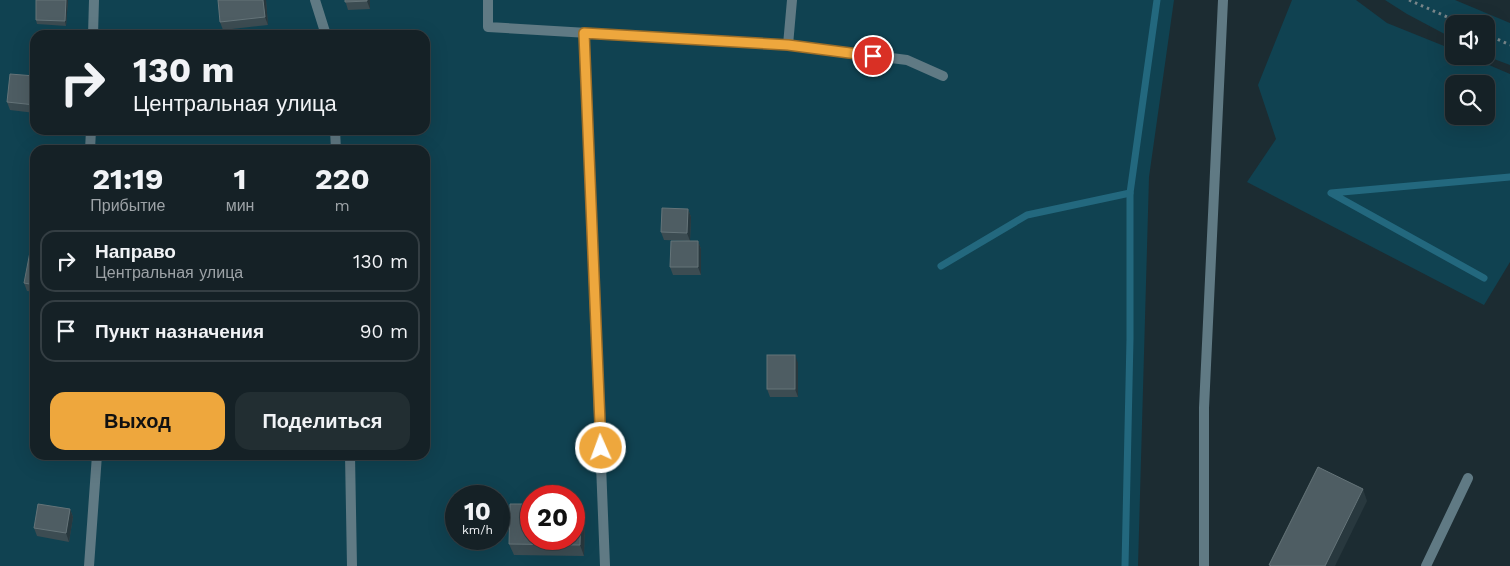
<!DOCTYPE html>
<html lang="ru">
<meta charset="utf-8">
<style>
body{margin:0;font-family:"Work Sans",sans-serif;background:#222e32;color:#f1f3f6;height:100vh;display:flex;flex-direction:column;font-size:19px;white-space:nowrap}
*{box-sizing:border-box;margin:0}
p{font-size:16px;color:#9da3a7}
.icon{flex:none;width:28px;height:28px;fill:none;stroke:currentColor;stroke-width:2;stroke-linecap:round;stroke-linejoin:round}
.map{position:relative;flex:1;overflow:hidden}
.drawer{position:absolute;left:30px;top:145px;width:400px;height:315px;display:flex;flex-direction:column;background:#152126;border-radius:15px;box-shadow:0 5px 20px #0002,0 0 0 1px #343e43}
.drawer>*{flex:none}
.banner{position:absolute;left:30px;top:30px;width:400px;height:105px;border-radius:15px;box-shadow:0 5px 20px #0002,0 0 0 1px #343e43;background:#152126;color:#f1f3f6;overflow:hidden}
.buttons{position:absolute;left:1445px;top:15px;display:grid;gap:10px}
.buttons a{display:grid;place-items:center;width:50px;height:50px;border-radius:10px;background:#152126;box-shadow:0 5px 20px #0002,0 0 0 1px #343e43;font-size:25px}
.speed{position:absolute;left:445px;top:485px;display:flex;gap:10px;font-size:25px;font-weight:700;text-align:center}
.speed>*{display:grid;place-content:center;width:65px;height:65px;border-radius:50%;background:#152126;box-shadow:0 5px 20px #0002,0 0 0 1px #343e43;line-height:1}
.speed small{font-size:12px;font-weight:400}
.speed .limit{border:8px solid #d22;background:#fff;color:#111}
.pin{position:absolute;display:grid;place-items:center;width:42px;height:42px;color:#fff;margin:-21px;border:2px solid #fff;border-radius:50%;box-shadow:0 1px 5px #0007}
.me{position:absolute;width:55px;margin:-28px;rotate:358deg;stroke-linejoin:round;filter:drop-shadow(0 0 4px #0008)}
.turn{display:flex;align-items:center;gap:18px;height:105px;padding:0 20px;font-size:22px}
.turn .icon{width:65px;height:65px;stroke-width:2.5}
.turn b{display:block;font-size:35px;line-height:42px}
.eta{display:flex;justify-content:space-evenly;align-items:center;height:85px;text-align:center}
.eta b{font-size:30px;font-weight:700;line-height:35px}
.cta{display:flex;gap:10px;margin-top:auto;padding:10px 20px}
.cta a{flex:1;height:58px;border-radius:15px;background:#eea73d;color:#111;font-size:20px;font-weight:700;line-height:58px;text-align:center}
.cta a+a{background:#222e32;color:#f1f3f6}
ul{padding:0;list-style:none}
li{display:flex;align-items:center;gap:15px;height:62px;margin:0 10px 8px;padding:0 10px;border:2px solid #343e43;border-radius:15px}
li div{flex:1}
li b{display:block;font-size:19px}
li em{font-style:normal}
.map>svg:first-child{display:block}
.green{fill:#104251;fill-rule:evenodd}
.lines{fill:none;stroke-linecap:round;stroke-linejoin:round}
.stream{stroke:#23687e;stroke-width:7}
.path{stroke:#788589;stroke-width:3;stroke-dasharray:2.5 4;stroke-linecap:butt}
.lane{stroke:#607a84;stroke-width:10}
.street{stroke:#607a84;stroke-width:10}
.wall{fill:#3c4c52}
.shaded-wall{fill:#28383e}
.building{fill:#4e5d63;stroke:#657479}
.route-casing{stroke:#9b6d28;stroke-width:12}
.route{stroke:#eea73d;stroke-width:9}
</style>
<div class="map">
<svg width="1510" height="566" viewBox="0 0 1510 566">
<rect width="100%" height="100%" fill="#1c2c32"/>
<!-- green -->
<g class="green">
<path d="M0,0h1174l-25,177 -11,389h-1138zM35,35h390v95h-390zM35,150h390v305h-390zM456,496h43v43h-43zM531,496h43v43h-43z"/>
<path d="M1292,0h64l31,23 67,27v6h14l42,18v188l-26,43 -237,-123 29,-43 -18,-54zM1454,84h32v32h-32z"/>
<polygon points="1385,0 1455,0 1510,23 1510,65 1486,56 1486,24 1454,24 1454,39 1407,14"/>
</g>
<g class="lines">
<!-- stream -->
<g class="stream">
<polyline points="941,266 1027,215 1130,193"/>
<polyline points="1484,278 1331,193 1510,177"/>
<polyline points="1125,566 1130,339 1130,193 1157,0"/>
</g>
<!-- path -->
<g class="path">
<polyline points="1409,0 1463,24"/>
<polyline points="1486,34 1510,45"/>
</g>
<!-- lane -->
<g class="lane">
<polyline points="488,0 488,27 788,45 907,60 943,76"/>
<polyline points="584,33 605,566"/>
<polyline points="93,35 94,0"/>
<polyline points="788,45 792,0"/>
<polyline points="90,150 91,130"/>
<polyline points="89,566 97,455"/>
<polyline points="1426,566 1468,478"/>
</g>
<!-- street -->
<g class="street">
<polyline points="315,0 326,35"/>
<polyline points="335,130 336,150"/>
<polyline points="350,455 352,566"/>
<polyline points="1204,566 1204,408 1223,0"/>
</g>
</g>
<!-- wall -->
<g class="wall">
<polygon points="68,0 66,26 37,24 36,20"/>
<polygon points="218,0 266,0 268,25 223,30 220,22"/>
<polygon points="345,0 372,0 370,0 370,9 348,10"/>
<polygon points="35,76 35,113 10,110 7,102"/>
<polygon points="688,209 691,217 690,241 664,240 661,232"/>
<polygon points="698,241 701,249 701,275 673,275 670,267"/>
<polygon points="35,251 35,292 27,291 24,283"/>
<polygon points="798,363 798,397 770,397 767,389"/>
<polygon points="581,505 585,516 584,556 514,555 509,544"/>
<polygon points="70,509 73,517 69,542 37,536 34,528"/>
</g>
<!-- shaded-wall -->
<g class="shaded-wall">
<polygon points="66,0 68,0 66,26 65,21"/>
<polygon points="263,0 266,0 268,25 265,17"/>
<polygon points="367,0 370,0 370,9 367,1"/>
<polygon points="688,209 691,217 690,241 687,233"/>
<polygon points="698,241 701,249 701,275 698,267"/>
<polygon points="795,355 798,363 798,397 795,389"/>
<polygon points="1363,489 1367,501 1335,566 1325,566"/>
<polygon points="581,505 585,516 584,556 580,545"/>
<polygon points="70,509 73,517 69,542 66,533"/>
</g>
<!-- building -->
<g class="building">
<polygon points="36,0 66,0 65,21 36,20"/>
<polygon points="218,0 263,0 265,17 220,22"/>
<polygon points="345,0 367,0 367,1 345,2"/>
<polygon points="10,74 35,76 35,105 7,102"/>
<polygon points="662,208 688,209 687,233 661,232"/>
<polygon points="671,241 698,241 698,267 670,267"/>
<polygon points="35,251 35,285 24,283 30,252 35,253"/>
<rect x="767" y="355" width="28" height="34"/>
<polygon points="1318,467 1363,489 1325,566 1272,566 1269,565"/>
<polygon points="38,504 70,509 66,533 34,528"/>
<polygon points="510,504 531,504 531,539 574,539 574,505 581,505 580,545 509,544"/>
</g>
<g class="lines">
<defs>
<polyline id="route" points="601,448 584,33 788,45 873,56"/>
</defs>
<!-- route casing -->
<use href="#route" class="route-casing"/>
<!-- route -->
<use href="#route" class="route"/>
</g>
</svg>
<div class="buttons">
<a><svg class="icon" aria-label="sound" viewBox="0 0 24 24"><path d="M4 9h4l5-4v14l-5-4H4zM17 9q2 3 0 6"/></svg></a>
<a><svg class="icon" aria-label="search" viewBox="0 0 24 24"><circle cx="10" cy="10" r="6"/><path d="M15 15l6 6"/></svg></a>
</div>
<div class="speed"><div>10<small>km/h</small></div><div class="limit">20</div></div>
<div class="pin" style="left:873px;top:56px;background:#d93025"><svg class="icon" aria-label="arrive" viewBox="0 0 24 24"><path d="M6 21V4h12l-3 4 3 4H6"/></svg></div>
<svg class="me" style="left:601px;top:448px" viewBox="-20 -20 40 40"><circle r="17" fill="#eea73d" stroke="#fff" stroke-width="3"/><path d="M0-11L8 9 0 5-8 9z" fill="#fff"/></svg>
<div class="banner">
<div class="turn"><svg class="icon" aria-label="right" viewBox="0 0 24 24"><path d="M7 20v-9h11M14 6l5 5-5 5"/></svg><div><b>130 m</b>Центральная улица</div></div>
</div>
<section class="drawer">
<div class="eta">
<div><b>21:19</b><p>Прибытие</p></div>
<div><b>1</b><p>мин</p></div>
<div><b>220</b><p>m</p></div>
</div>
<ul>
<li><svg class="icon" aria-label="right" viewBox="0 0 24 24"><path d="M7 20v-9h11M14 6l5 5-5 5"/></svg><div><b>Направо</b><p>Центральная улица</p></div><em>130 m</em></li>
<li><svg class="icon" aria-label="arrive" viewBox="0 0 24 24"><path d="M6 21V4h12l-3 4 3 4H6"/></svg><div><b>Пункт назначения</b></div><em>90 m</em></li>
</ul>
<div class="cta"><a>Выход</a><a>Поделиться</a></div>
</section>
</div>
